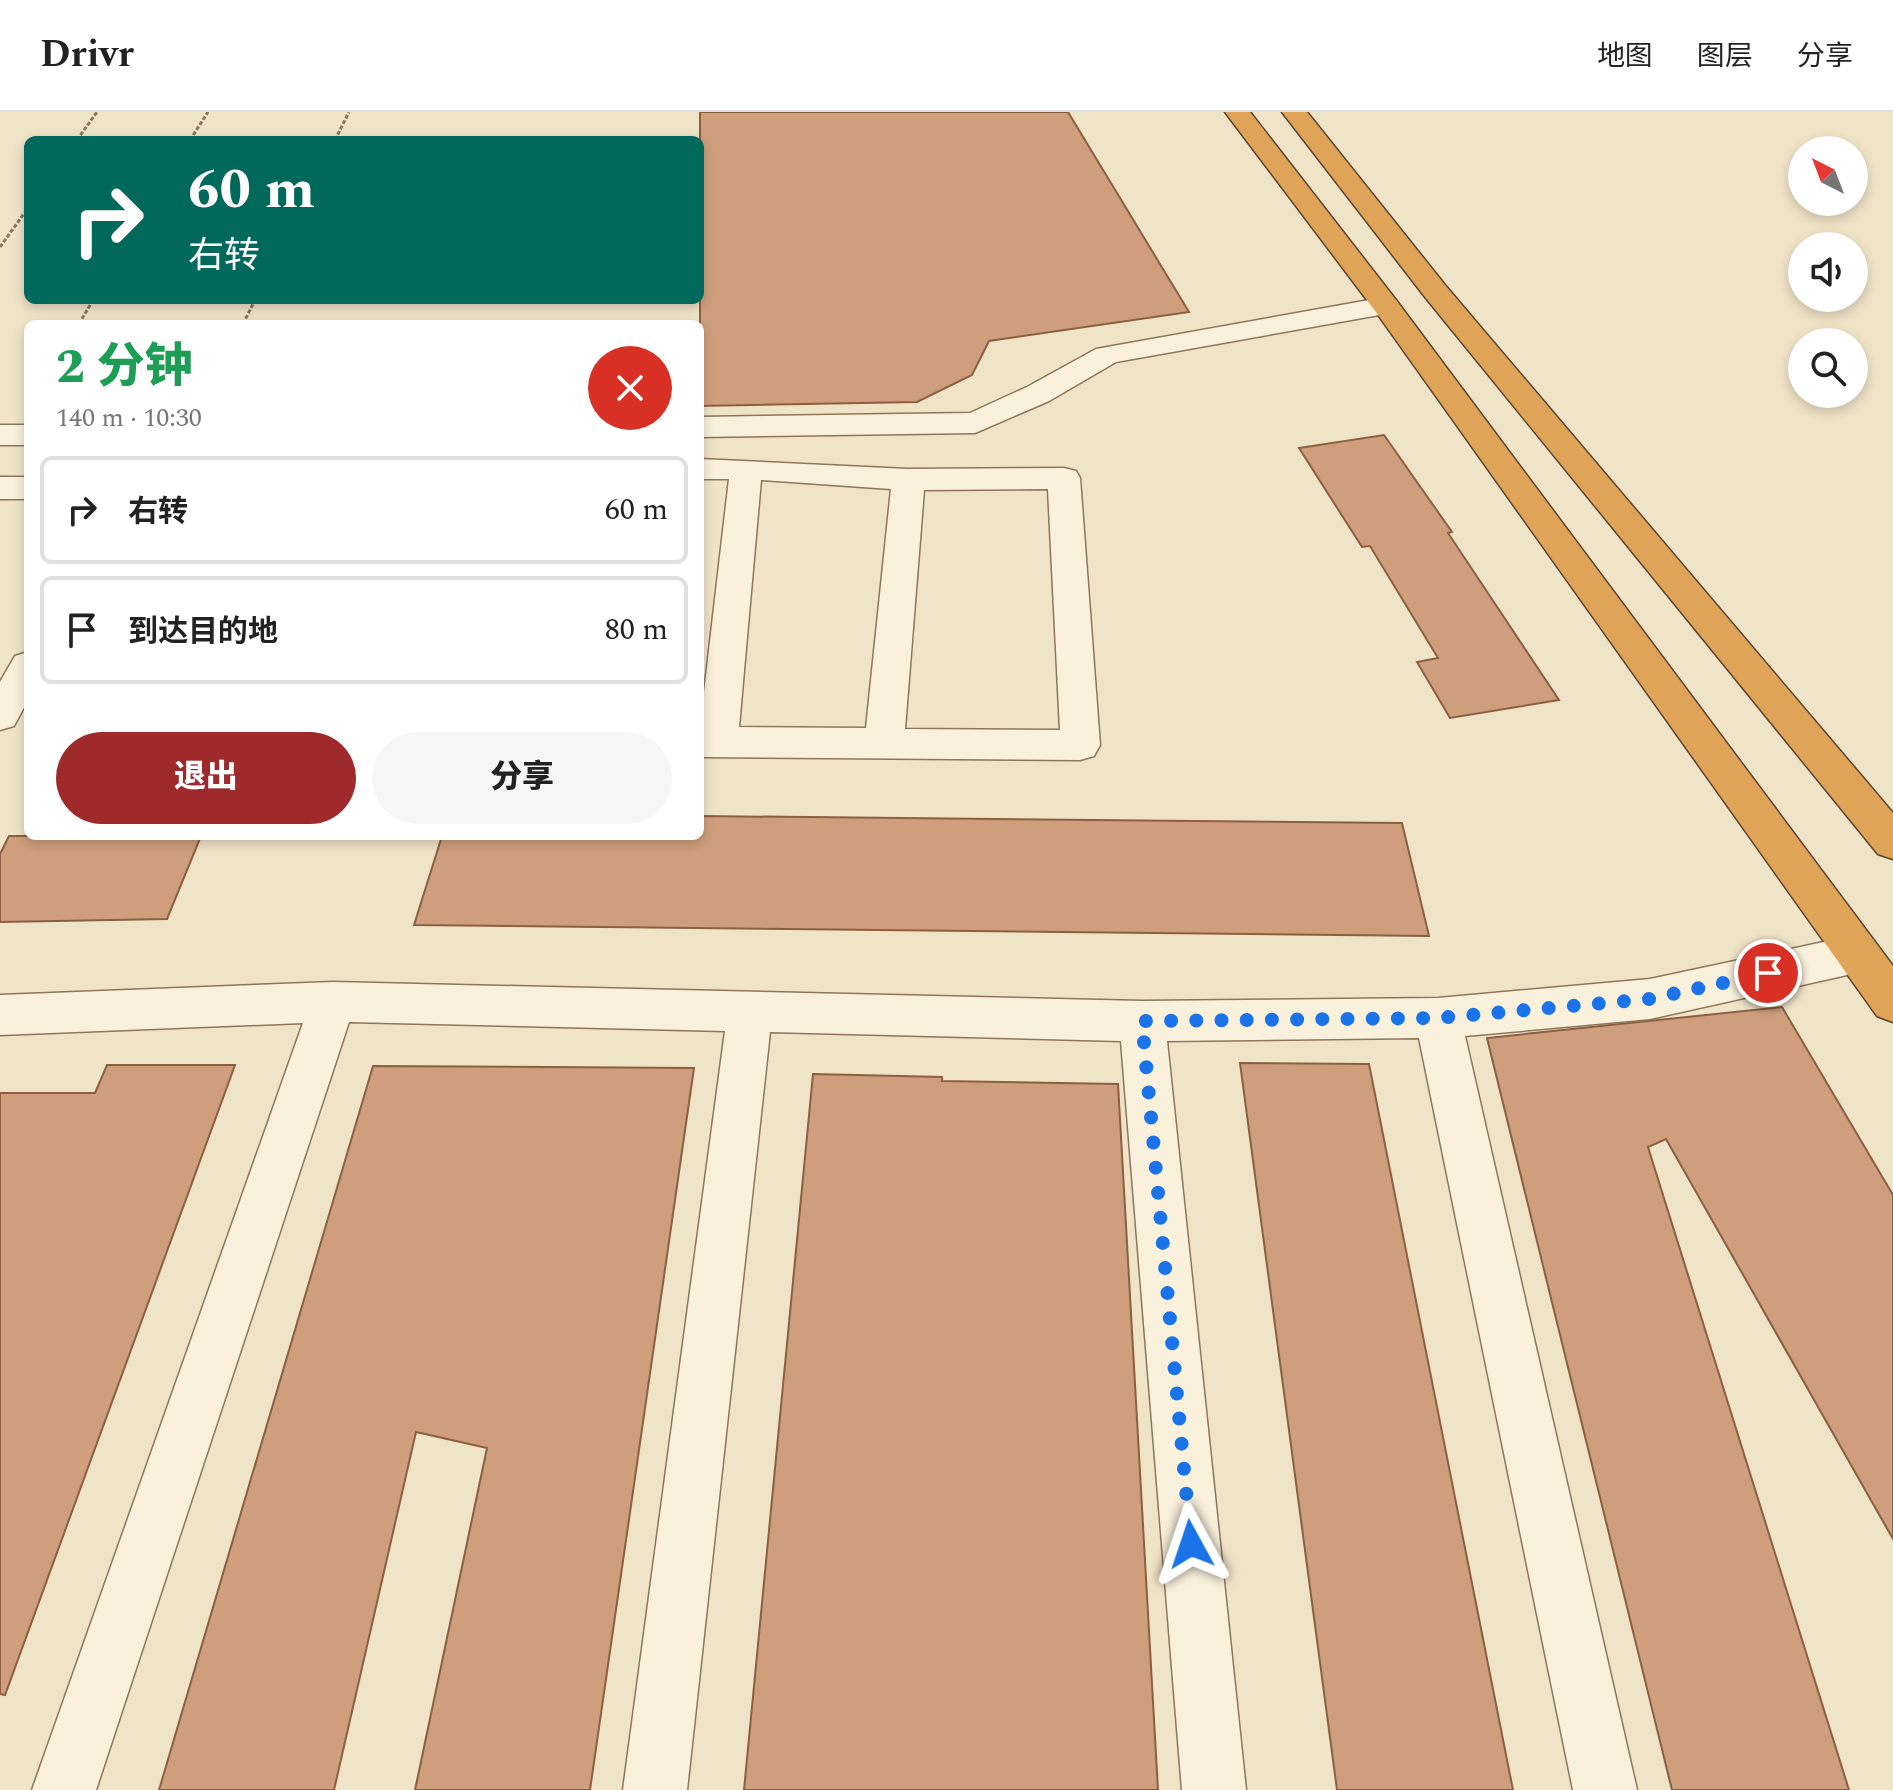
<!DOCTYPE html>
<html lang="zh">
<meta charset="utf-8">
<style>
body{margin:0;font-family:Spectral,"Noto Sans SC",serif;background:#f6f6f6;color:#222;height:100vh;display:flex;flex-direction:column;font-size:30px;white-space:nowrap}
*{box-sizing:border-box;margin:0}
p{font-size:26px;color:#767676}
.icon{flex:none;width:44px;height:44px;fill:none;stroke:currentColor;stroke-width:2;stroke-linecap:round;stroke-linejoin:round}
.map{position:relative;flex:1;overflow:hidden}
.panel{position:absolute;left:24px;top:208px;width:680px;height:520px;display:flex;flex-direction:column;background:#fff;border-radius:12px;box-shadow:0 4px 12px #0003}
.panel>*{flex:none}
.hud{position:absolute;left:24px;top:24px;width:680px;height:168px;border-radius:12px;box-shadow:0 4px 12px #0003;background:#00695c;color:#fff;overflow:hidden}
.needle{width:52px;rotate:318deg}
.fabs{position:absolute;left:1788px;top:24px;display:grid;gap:16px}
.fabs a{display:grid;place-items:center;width:80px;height:80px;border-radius:50%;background:#fff;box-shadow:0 4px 12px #0003;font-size:40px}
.pin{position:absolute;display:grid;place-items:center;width:68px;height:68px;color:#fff;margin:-34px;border:4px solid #fff;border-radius:50%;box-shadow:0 2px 8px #0007}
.me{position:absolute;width:88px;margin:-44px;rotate:355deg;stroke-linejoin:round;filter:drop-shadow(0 0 6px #0008)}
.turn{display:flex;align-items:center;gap:28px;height:168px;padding:0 32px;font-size:36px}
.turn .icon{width:104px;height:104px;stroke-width:2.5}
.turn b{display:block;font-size:56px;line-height:68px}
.round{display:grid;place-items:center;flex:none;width:84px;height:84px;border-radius:42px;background:#f6f6f6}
.overview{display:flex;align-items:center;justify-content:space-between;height:136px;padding:0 32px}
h1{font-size:48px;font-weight:800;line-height:60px;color:#1e9e55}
.cta{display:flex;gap:16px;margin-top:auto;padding:16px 32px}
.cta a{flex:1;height:92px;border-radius:48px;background:#9e2a2b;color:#fff;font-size:32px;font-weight:800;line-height:92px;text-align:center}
.cta a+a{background:#f6f6f6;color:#222}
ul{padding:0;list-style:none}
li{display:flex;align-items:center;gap:24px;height:108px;margin:0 16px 12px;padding:0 16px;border:4px solid #e0e0e0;border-radius:12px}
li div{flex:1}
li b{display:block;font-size:30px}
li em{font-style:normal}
header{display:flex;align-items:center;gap:48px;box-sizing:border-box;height:112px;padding:0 40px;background:#fff;border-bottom:2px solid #e0e0e0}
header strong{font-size:38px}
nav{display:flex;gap:44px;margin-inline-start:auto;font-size:28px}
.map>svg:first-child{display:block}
.building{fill:#cf9f7d;stroke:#8d5f41;stroke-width:2}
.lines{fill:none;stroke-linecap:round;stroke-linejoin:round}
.minor-casing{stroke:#8d765c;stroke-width:3}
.highway-casing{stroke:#5b4430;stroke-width:3}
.path{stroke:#8d765c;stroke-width:3;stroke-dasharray:4 2;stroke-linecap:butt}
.minor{fill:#faf1dc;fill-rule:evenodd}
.highway{fill:#e0a458;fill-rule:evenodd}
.route{stroke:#1a73e8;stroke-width:14;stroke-dasharray:0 25.2}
</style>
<header>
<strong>Drivr</strong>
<nav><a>地图</a><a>图层</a><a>分享</a></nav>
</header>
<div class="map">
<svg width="1893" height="1678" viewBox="0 0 1893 1678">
<rect width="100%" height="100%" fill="#f0e4c8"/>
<!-- building -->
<g class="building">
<polygon points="700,0 1068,0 1189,200 989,229 972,263 917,290 700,294"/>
<polygon points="1384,323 1452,420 1448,421 1559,588 1450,606 1417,550 1438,546 1370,434 1362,435 1299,336"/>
<polygon points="700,704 1402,711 1429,824 414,813 442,724 700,724"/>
<polygon points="9,724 201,724 167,807 0,810 0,742"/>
<polygon points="1782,895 1893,1083 1893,1427 1666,1027 1648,1035 1849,1678 1672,1678 1487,926"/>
<polygon points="1240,951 1369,952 1513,1678 1337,1678"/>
<polygon points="107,953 235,953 5,1583 0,1582 0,981 95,981"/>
<polygon points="373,954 694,956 590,1678 415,1678 487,1336 416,1320 334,1678 159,1678"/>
<polygon points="813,962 942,965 942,969 1118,972 1158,1678 744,1678"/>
</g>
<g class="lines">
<defs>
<g id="minor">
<polygon points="1386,185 1396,188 1400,194 1396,200 1116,250 1049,289 975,321 700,325 700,305 970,301 1027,275 1096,237"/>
<rect x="0" y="313" width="28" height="20"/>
<path d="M700,347l208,10 156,-1 12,3 4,7 20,267 -6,11 -14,4 -380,-3v-30l29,-248h-29zM761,368l130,9 -25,239 -127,-1zM1048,377l12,241 -155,-1 19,-239z"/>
<rect x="0" y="365" width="28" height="22"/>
<polygon points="28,540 28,588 14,614 0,618 0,570 15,544"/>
<polygon points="1856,823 1872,829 1878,842 1872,855 1856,861 1650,907 1465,924 1637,1678 1573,1678 1419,926 1167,929 1246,1678 1182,1678 1121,929 770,920 687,1678 623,1678 725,919 349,910 96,1678 32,1678 303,911 0,923 0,883 333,870 1142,889 1438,886 1650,867"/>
</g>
<g id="highway">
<polygon points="1225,0 1250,0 1396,188 1893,854 1893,910 1877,904 1376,200"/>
<polygon points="1282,0 1307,0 1445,173 1893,701 1893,747 1878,742 1425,185"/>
</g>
</defs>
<!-- minor casing -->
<use href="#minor" class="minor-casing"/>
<!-- highway casing -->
<use href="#highway" class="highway-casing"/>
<!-- path -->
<g class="path">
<polyline points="77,28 97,0"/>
<polyline points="190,28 208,0"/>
<polyline points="335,28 349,0"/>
<polyline points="0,135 28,96"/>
<polyline points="79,212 93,188"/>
<polyline points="243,212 255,188"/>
</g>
<!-- minor -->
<use href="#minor" class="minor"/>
<!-- highway -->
<use href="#highway" class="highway"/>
</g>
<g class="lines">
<!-- route -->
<polyline class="route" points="1191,1432 1142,909 1438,906 1650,887 1768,861"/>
</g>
</svg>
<div class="fabs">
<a><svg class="needle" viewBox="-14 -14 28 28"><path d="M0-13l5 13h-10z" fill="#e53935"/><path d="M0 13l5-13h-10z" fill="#767676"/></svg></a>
<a><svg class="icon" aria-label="sound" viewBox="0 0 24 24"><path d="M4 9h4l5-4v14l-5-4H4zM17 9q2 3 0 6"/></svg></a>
<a><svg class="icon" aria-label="search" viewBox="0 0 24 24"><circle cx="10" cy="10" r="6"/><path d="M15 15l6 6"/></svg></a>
</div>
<div class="pin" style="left:1768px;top:861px;background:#d93025"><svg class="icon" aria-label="arrive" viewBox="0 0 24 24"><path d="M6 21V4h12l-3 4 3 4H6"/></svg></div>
<svg class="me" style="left:1191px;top:1432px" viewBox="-20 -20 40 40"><path d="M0-17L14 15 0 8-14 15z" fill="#1a73e8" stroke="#fff" stroke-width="4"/></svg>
<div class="hud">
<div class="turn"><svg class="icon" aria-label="right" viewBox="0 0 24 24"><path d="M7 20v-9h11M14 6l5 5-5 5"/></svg><div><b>60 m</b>右转</div></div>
</div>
<section class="panel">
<div class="overview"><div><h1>2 分钟</h1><p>140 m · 10:30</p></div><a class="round" style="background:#d93025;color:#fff"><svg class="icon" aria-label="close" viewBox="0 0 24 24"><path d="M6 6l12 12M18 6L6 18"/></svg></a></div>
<ul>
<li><svg class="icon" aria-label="right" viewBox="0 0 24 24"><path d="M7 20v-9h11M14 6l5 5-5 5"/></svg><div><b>右转</b></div><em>60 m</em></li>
<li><svg class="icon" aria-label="arrive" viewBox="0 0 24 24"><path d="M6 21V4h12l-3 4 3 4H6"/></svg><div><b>到达目的地</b></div><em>80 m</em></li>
</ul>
<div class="cta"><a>退出</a><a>分享</a></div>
</section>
</div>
